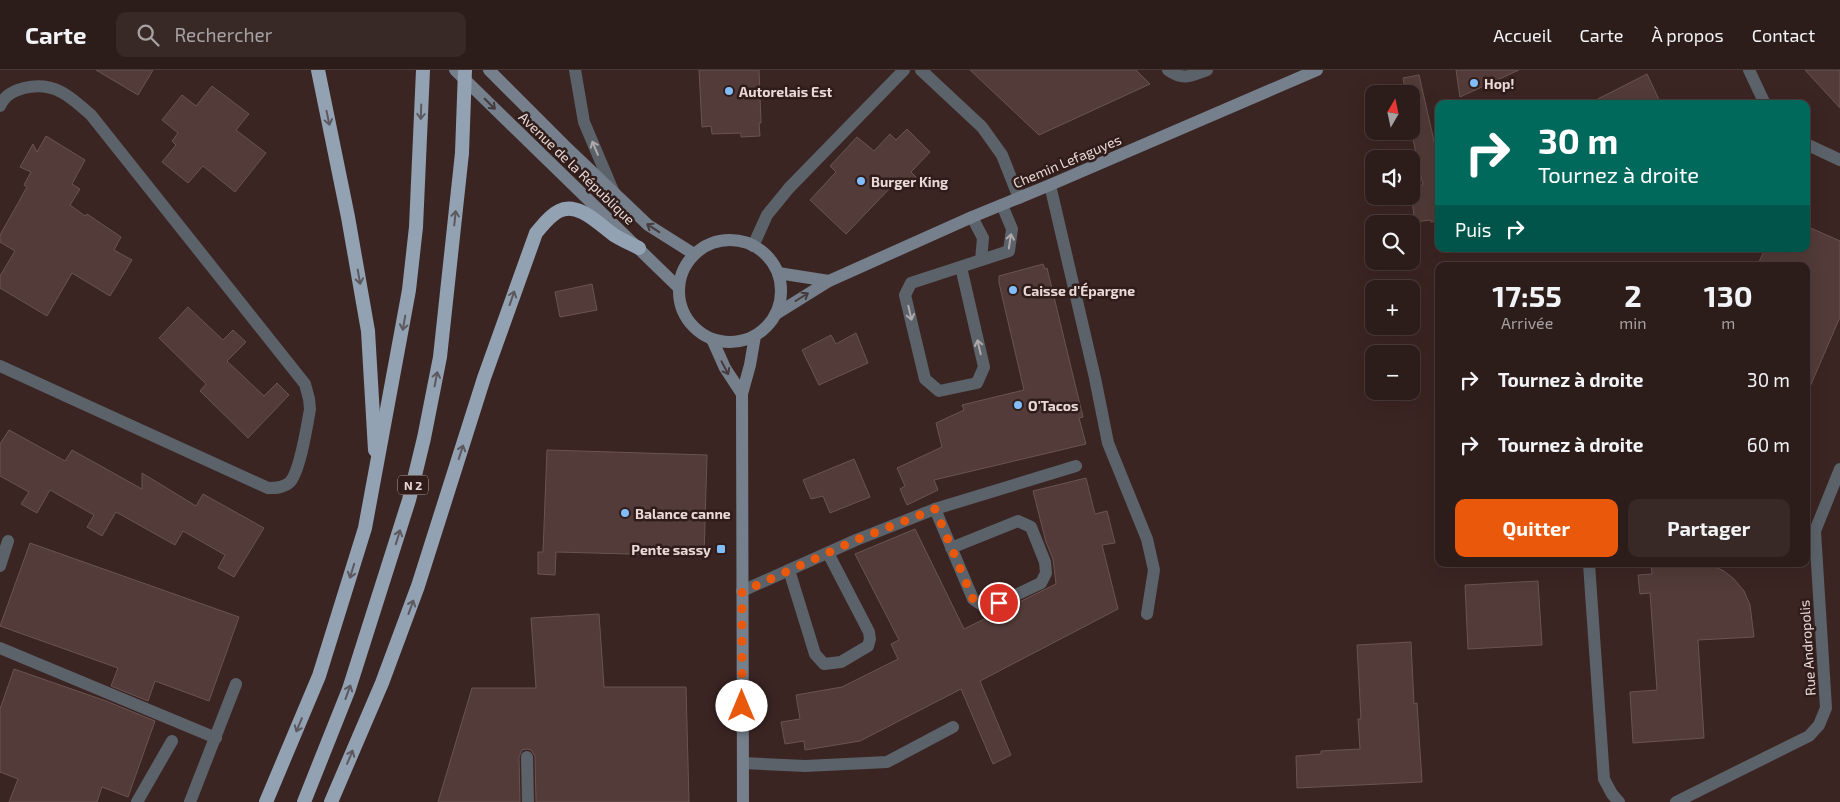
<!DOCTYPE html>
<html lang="fr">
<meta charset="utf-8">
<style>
body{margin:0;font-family:"Exo 2",sans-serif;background:#382927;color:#f1f3f6;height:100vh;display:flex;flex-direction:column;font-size:19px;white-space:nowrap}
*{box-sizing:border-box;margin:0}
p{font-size:16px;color:#a6a1a2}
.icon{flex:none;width:28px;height:28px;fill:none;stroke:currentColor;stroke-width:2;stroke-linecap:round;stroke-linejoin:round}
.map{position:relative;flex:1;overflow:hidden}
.drawer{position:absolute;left:1435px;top:192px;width:375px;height:305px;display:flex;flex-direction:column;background:#2c1c1a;border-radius:10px;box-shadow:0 5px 20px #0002,0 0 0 1px #483a39}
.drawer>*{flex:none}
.top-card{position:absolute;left:1435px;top:30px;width:375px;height:152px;border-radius:10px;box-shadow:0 5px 20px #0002,0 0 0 1px #483a39;background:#00695c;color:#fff;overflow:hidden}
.needle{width:32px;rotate:9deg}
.fabs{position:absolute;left:1365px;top:15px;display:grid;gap:10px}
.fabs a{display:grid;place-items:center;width:55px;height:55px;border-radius:10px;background:#2c1c1a;box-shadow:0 5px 20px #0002,0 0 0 1px #483a39;font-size:25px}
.pin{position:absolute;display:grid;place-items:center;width:42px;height:42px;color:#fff;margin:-21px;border:2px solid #fff;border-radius:50%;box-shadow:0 1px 5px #0007}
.me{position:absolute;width:55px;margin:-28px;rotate:0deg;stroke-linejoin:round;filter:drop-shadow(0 0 4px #0008)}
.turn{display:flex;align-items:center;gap:18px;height:105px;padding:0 20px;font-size:22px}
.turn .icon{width:65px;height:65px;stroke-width:2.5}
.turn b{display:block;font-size:35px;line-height:42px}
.then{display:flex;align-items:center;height:48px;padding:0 20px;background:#0003;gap:10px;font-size:19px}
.eta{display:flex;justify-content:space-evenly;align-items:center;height:85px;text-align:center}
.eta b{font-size:30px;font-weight:700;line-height:35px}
.cta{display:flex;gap:10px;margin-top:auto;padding:10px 20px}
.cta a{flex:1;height:58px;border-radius:10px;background:#ea580c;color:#fff;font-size:20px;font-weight:700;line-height:58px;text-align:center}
.cta a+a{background:#382927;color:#f1f3f6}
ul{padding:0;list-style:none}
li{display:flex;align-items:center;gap:15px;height:65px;padding:0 20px}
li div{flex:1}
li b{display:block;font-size:19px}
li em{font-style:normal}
header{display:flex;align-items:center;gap:30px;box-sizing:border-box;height:70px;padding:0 25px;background:#2c1c1a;border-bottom:1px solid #483a39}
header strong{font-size:24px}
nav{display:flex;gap:28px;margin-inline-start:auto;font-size:18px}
.search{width:350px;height:45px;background:#382927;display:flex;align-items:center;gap:12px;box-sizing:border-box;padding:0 18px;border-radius:10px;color:#a6a1a2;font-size:19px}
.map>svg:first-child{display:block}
.building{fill:#523b38;stroke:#6b5350}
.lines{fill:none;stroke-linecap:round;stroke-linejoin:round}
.service{stroke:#5b6269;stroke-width:12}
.minor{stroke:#5b6269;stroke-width:12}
.secondary{stroke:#75808c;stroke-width:12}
.trunk{stroke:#92a2b2;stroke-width:14}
.trunk-bridge{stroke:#92a2b2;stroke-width:14}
.oneway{stroke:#453a3c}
.oneway2{stroke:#5c585e}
.oneway3{stroke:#b0a9ab}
.route{stroke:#ea580c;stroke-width:9;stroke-dasharray:0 16.2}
.poi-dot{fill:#80bdfa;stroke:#301c19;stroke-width:2}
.labels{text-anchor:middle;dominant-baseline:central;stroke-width:5;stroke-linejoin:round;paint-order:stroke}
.shield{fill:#301c19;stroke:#b1a09e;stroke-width:1}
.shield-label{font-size:12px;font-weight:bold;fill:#e8d9d7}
.poi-label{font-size:14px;font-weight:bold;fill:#e8d9d7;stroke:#301c19;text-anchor:start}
.street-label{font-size:14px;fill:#e8d9d7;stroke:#301c19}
</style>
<header>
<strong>Carte</strong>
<div class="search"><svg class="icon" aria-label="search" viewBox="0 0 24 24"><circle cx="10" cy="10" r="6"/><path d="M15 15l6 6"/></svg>Rechercher</div>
<nav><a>Accueil</a><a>Carte</a><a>À propos</a><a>Contact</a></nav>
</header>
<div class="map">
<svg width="1840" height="732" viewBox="0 0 1840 732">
<rect width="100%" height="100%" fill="#3b2523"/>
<!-- building -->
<g class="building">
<polygon points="96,0 153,0 138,25"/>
<polygon points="699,0 759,0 761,53 759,53 760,66 741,67 741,63 712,64 711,56 702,57"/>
<polygon points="970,0 1136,0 1150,14 1039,65"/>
<polygon points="1456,0 1519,0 1460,27"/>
<polygon points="1805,0 1840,0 1840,38"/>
<polygon points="1647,4 1661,34 1588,34"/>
<polygon points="1419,5 1439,93 1439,151 1431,152 1430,150 1415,152 1411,124 1411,117 1423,115 1411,60 1411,24 1406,24 1403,8"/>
<polygon points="212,16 249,44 236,60 266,83 235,122 203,96 188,113 162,92 176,75 172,71 178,63 162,50 182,25 196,36"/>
<polygon points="907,59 930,82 911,102 916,107 901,122 893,115 846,164 810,130 836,102 830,96 857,67 874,81 890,64 896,70"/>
<polygon points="46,66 85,90 72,114 80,119 70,135 85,146 87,144 121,167 114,180 132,190 110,226 72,203 47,246 0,218 0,206 15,181 0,172 0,165 27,117 24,115 31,102 20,97 33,74 37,82"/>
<polygon points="1806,156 1840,171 1840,247 1806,326 1806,196 1757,196 1765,179 1806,179"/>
<polygon points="1043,194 1045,199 1047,198 1083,347 1079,348 1086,374 934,410 938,420 907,435 900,419 905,416 897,398 942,377 936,353 964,340 962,335 1024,320 999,213 999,206"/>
<polygon points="592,214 597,240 560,247 555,222"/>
<polygon points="188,237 223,270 233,260 246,272 227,291 264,326 277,313 289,325 248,368 200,321 206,314 159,268"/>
<polygon points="856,263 868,293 819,315 802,280 831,265 836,274"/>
<polygon points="9,360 65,391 72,380 142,419 142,403 196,436 203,424 264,458 234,507 218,498 225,485 183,461 175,475 116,442 102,466 87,457 94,445 50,420 37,443 21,434 29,422 0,406 0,374"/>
<polygon points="547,380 707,385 704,486 556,482 555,505 538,504 538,482 543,482"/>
<polygon points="854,389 870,427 830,443 823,426 811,429 803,410"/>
<polygon points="1086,408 1095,444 1107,441 1115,473 1102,475 1118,539 980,611 1011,685 993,694 961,619 860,671 805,680 804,671 785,674 781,652 800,649 796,625 842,617 898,589 891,574 899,570 855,484 915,459 964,559 1056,514 1053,489 1046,472 1033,421"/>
<polygon points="30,473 239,547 209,631 155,611 148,631 111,616 118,598 0,556"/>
<polygon points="1651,494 1708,494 1724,501 1734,509 1744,521 1750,535 1754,567 1698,570 1704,668 1633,673 1630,622 1657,620 1650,523 1640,524 1638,505 1652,504"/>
<polygon points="1538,511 1542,575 1468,579 1465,515"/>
<polygon points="599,544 604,617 686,617 689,732 536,732 535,686 531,680 527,679 522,680 519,687 520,732 438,732 472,618 536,618 531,548"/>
<polygon points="1411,572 1414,634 1417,633 1422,712 1297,718 1296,686 1321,684 1321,681 1360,679 1358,649 1361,649 1357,575"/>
<polygon points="14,599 106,631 155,651 128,727 102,717 97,732 9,732 18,709 0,702 0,639"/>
</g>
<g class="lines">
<!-- service -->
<g class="service">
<polyline points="921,0 982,57 1002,85 1019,128"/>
<path d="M1168,0c16,11 22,6 39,0"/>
<path d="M0,36c5,-11 13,-15 24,-18 30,-7 46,8 67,27l214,269 4,15 1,10c-3,17 -10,62 -20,73 -6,6 -15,6 -22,6l-268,-122"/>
<polyline points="1050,115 1095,308 1108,373 1147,469 1154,500 1147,544"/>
<polyline points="972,147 983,168 981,190"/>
<polyline points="753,176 767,145 789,118 904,0"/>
<polyline points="961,197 984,297 977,313 939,321 925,309 905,225 911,213 1009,181 1012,159 1002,135"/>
<polyline points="935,439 973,529 982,535 999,533 1041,513 1046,503 1045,492 1031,457 1018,451 951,478"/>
<polyline points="0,496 8,471"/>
<polyline points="789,500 815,584 824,594 841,592 868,576 870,569 869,562 828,483"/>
<polyline points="742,521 856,470 935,439 1076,396"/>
<polyline points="0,578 216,668"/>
<polyline points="527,687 528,732"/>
<polyline points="743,693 805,696 887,692 953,657"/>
<polyline points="137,732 172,671"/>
<polyline points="190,732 236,614"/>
</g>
<!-- minor -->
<g class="minor">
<polyline points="575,0 584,52 614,123"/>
<polyline points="1749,0 1765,34"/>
<polyline points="1806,74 1840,90"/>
<polyline points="1589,494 1604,709 1612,724 1619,732"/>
<polyline points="1676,732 1809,666 1819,655 1826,638 1815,461 1840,399"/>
</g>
<!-- secondary -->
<g class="secondary">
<polyline points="455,0 678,217"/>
<polyline points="489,0 564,75 648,155 694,184"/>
<circle cx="730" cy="221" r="51"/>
<polyline points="778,203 829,211"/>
<polyline points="776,244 829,211 972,147 1050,115 1317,0"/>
<polyline points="712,269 725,298 742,324"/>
<polyline points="743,732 742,324 750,295 755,266"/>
</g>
<!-- trunk -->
<g class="trunk">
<polyline points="318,0 348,147 368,261 375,380"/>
<polyline points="266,732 319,606 365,458 409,220 416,157 423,0"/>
<polyline points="304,732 349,619 409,430 424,368 440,287 462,83"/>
<path d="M331,732l51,-119 36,-97 66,-208 52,-145c7,-8 13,-17 23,-22 19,-10 41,14 55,24 8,5 17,9 25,13"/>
</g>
<!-- trunk-bridge -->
<polyline class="trunk-bridge" points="462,83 465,0"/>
</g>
<!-- one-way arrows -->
<defs><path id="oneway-shaft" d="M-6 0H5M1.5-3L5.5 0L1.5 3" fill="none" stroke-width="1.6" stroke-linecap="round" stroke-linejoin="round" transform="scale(1.25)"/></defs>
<g class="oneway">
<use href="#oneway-shaft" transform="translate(490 34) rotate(45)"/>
<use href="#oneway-shaft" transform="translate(653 158) rotate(-147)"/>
<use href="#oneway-shaft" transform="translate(802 227) rotate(-32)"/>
<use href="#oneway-shaft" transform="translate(725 298) rotate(62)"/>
</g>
<g class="oneway2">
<use href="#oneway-shaft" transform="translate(421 42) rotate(92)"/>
<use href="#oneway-shaft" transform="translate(328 48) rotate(78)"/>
<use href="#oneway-shaft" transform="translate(455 148) rotate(-84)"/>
<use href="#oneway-shaft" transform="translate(359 207) rotate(80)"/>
<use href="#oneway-shaft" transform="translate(512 228) rotate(-71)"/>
<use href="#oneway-shaft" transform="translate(404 253) rotate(100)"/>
<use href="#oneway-shaft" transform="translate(436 309) rotate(-79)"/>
<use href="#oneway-shaft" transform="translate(461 382) rotate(-72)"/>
<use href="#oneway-shaft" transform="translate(398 467) rotate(-73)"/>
<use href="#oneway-shaft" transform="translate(352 501) rotate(107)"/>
<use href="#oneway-shaft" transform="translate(411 537) rotate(-70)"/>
<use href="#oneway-shaft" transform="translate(348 622) rotate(-70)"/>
<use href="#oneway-shaft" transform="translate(299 655) rotate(113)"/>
<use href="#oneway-shaft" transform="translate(350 687) rotate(-67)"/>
</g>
<g class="oneway3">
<use href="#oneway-shaft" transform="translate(595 78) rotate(-113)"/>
<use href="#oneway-shaft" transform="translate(1010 171) rotate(-81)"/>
<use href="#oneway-shaft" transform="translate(910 243) rotate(77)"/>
<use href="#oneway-shaft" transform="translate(979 277) rotate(-103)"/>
</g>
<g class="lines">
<!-- route -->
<polyline class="route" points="742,636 742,522 856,470 935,439 973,529 982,535 999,533"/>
</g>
<!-- markers -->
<g class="poi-dot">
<circle cx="1474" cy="13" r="5"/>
<circle cx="729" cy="21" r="5"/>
<circle cx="861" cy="111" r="5"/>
<circle cx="1013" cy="220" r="5"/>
<circle cx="1018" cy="335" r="5"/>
<circle cx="625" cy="443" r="5"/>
<rect x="716" y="474" width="10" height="10" rx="2.5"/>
</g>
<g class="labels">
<!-- shield labels -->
<rect class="shield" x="398" y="405.5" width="30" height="19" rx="4"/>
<g class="shield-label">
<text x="413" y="415">N 2</text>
</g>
<!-- poi labels -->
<g class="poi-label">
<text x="1484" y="13">Hop!</text>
<text x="739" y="21">Autorelais Est</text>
<text x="871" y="111">Burger King</text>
<text x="1023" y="220">Caisse d'Épargne</text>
<text x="1028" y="335">O'Tacos</text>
<text x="635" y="443">Balance canne</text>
<text x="711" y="479" text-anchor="end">Pente sassy</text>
</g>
<!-- street labels -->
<g class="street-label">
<text transform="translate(1067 91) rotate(-23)">Chemin Lefaguyes</text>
<text transform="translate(577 98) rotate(44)">Avenue de la République</text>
<text transform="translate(1807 578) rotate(-94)">Rue Andropolis</text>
</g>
</g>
</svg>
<div class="fabs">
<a><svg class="needle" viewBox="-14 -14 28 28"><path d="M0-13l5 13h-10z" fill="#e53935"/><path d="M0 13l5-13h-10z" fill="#a6a1a2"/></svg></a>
<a><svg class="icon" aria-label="sound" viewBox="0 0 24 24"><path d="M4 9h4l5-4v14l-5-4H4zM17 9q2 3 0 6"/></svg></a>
<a><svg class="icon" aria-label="search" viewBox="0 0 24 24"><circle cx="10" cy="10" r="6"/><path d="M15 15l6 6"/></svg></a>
<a>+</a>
<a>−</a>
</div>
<div class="pin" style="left:999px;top:533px;background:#d93025"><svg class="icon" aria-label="arrive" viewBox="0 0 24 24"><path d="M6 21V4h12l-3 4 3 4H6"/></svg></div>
<svg class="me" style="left:742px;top:636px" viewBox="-20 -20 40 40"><circle r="19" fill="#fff"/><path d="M0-13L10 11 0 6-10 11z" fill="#ea580c"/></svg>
<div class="top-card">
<div class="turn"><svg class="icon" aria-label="right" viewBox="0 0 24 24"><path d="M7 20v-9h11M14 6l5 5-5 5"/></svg><div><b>30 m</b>Tournez à droite</div></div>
<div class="then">Puis<svg class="icon" aria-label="right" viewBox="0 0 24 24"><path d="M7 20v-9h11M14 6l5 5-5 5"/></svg></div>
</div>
<section class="drawer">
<div class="eta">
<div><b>17:55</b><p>Arrivée</p></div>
<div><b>2</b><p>min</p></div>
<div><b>130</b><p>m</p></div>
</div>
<ul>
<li><svg class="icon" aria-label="right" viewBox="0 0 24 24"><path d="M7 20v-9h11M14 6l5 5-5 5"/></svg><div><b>Tournez à droite</b></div><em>30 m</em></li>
<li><svg class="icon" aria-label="right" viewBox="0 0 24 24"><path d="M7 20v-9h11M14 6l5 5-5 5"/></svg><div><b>Tournez à droite</b></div><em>60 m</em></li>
</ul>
<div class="cta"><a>Quitter</a><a>Partager</a></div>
</section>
</div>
